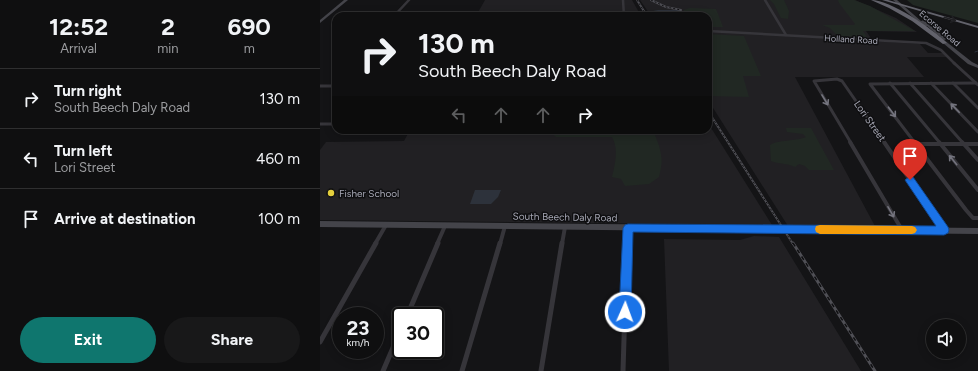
<!DOCTYPE html>
<style>
body{margin:0;font-family:Figtree,sans-serif;background:#181819;color:#f1f3f6;height:100vh;display:flex;flex-direction:column;font-size:15px;white-space:nowrap}
*{box-sizing:border-box;margin:0}
p{font-size:13px;color:#9b9c9f}
.icon{flex:none;width:22px;height:22px;fill:none;stroke:currentColor;stroke-width:2;stroke-linecap:round;stroke-linejoin:round}
.map{position:relative;flex:1;overflow:hidden}
.side{display:flex;flex-direction:column;background:#0f0f10;width:320px}
.side>*{flex:none}
.hud{position:absolute;left:12px;top:12px;width:380px;height:122px;border-radius:12px;box-shadow:0 2px 10px #0003,0 0 0 1px #2f2f30;background:#0f0f10;color:#f1f3f6;overflow:hidden}
.controls{position:absolute;left:606px;top:319px;display:grid;gap:8px}
.controls a{display:grid;place-items:center;width:40px;height:40px;border-radius:50%;background:#0f0f10;box-shadow:0 2px 10px #0003,0 0 0 1px #2f2f30;font-size:20px}
.speed{position:absolute;left:12px;top:307px;display:flex;gap:8px;font-size:20px;font-weight:700;text-align:center}
.speed>*{display:grid;place-content:center;width:52px;height:52px;border-radius:50%;background:#0f0f10;box-shadow:0 2px 10px #0003,0 0 0 1px #2f2f30;line-height:1}
.speed small{font-size:10px;font-weight:400}
.speed .limit{border:2px solid #111;border-radius:6px;background:#fff;color:#111}
.pin{position:absolute;display:grid;place-items:center;width:34px;height:34px;color:#fff;margin:-41px -17px;border-radius:50% 50% 50% 0;rotate:-45deg;box-shadow:0 0 4px #0007}
.pin .icon{rotate:45deg}
.me{position:absolute;width:44px;margin:-22px;rotate:2deg;stroke-linejoin:round;filter:drop-shadow(0 0 3px #0008)}
.turn{display:flex;align-items:center;gap:14px;height:84px;padding:0 20px;font-size:18px}
.turn .icon{width:52px;height:52px;stroke-width:2.5}
.turn b{display:block;font-size:28px;line-height:34px}
.lanes{display:flex;align-items:center;height:38px;padding:0 20px;background:#0003;justify-content:center;gap:20px;direction:ltr}
.lanes .off{opacity:.35}
.eta{display:flex;justify-content:space-evenly;align-items:center;height:68px;text-align:center}
.eta b{font-size:24px;font-weight:700;line-height:28px}
.action{display:flex;gap:8px;margin-top:auto;padding:8px 20px}
.action a{flex:1;height:46px;border-radius:24px;background:#0f766e;color:#fff;font-size:16px;font-weight:700;line-height:46px;text-align:center}
.action a+a{background:#181819;color:#f1f3f6}
ul{padding:0;list-style:none}
li{display:flex;align-items:center;gap:12px;height:60px;padding:0 20px;border-top:1px solid #2f2f30}
li div{flex:1}
li b{display:block;font-size:15px}
li em{font-style:normal}
main{display:flex;flex:1;min-height:0}
.map>svg:first-child{display:block}
.built{fill:#212023}
.green{fill:#212823}
.water{fill:#2d323b}
.lines{fill:none;stroke-linecap:round;stroke-linejoin:round}
.stream{stroke:#2d323b;stroke-width:1}
.street-far3{stroke:#36353a;stroke-width:2.5}
.street-far2{stroke:#36353a;stroke-width:3}
.street-far1{stroke:#36353a;stroke-width:4}
.street{stroke:#36353a;stroke-width:5}
.secondary{fill:#44444a;fill-rule:evenodd}
.highway{fill:#62626b;fill-rule:evenodd}
.rail-far1-casing{stroke:#4f4f55;stroke-width:2}
.rail-casing{stroke:#4f4f55;stroke-width:3}
.rail-far1{stroke:#0f0f11;stroke-width:1;stroke-dasharray:2;stroke-linecap:butt}
.rail{stroke:#0f0f11;stroke-width:1.5;stroke-dasharray:4;stroke-linecap:butt}
.oneway{stroke:#202023}
.oneway2{stroke:#74747e}
.route{fill:#1a73e8;stroke:#114b97}
.slow{fill:#f59e0b}
.poi-dot{fill:#e4cf3d;stroke:#0f0f11;stroke-width:1.5}
.labels{text-anchor:middle;dominant-baseline:central;stroke-width:3;stroke-linejoin:round;paint-order:stroke}
.far-street-label{font-size:9px;fill:#a7a8b5;stroke:#0f0f11}
.street-label{font-size:10px;fill:#a7a8b5;stroke:#0f0f11}
.poi-label{font-size:10px;fill:#a7a8b5;stroke:#0f0f11;text-anchor:start}
</style>
<main>
<section class="side">
<div class="eta">
<div><b>12:52</b><p>Arrival</p></div>
<div><b>2</b><p>min</p></div>
<div><b>690</b><p>m</p></div>
</div>
<ul>
<li><svg class="icon" aria-label="right" viewBox="0 0 24 24"><path d="M7 20v-9h11M14 6l5 5-5 5"/></svg><div><b>Turn right</b><p>South Beech Daly Road</p></div><em>130 m</em></li>
<li><svg class="icon" aria-label="left" viewBox="0 0 24 24"><path d="M17 20v-9H6M10 6l-5 5 5 5"/></svg><div><b>Turn left</b><p>Lori Street</p></div><em>460 m</em></li>
<li><svg class="icon" aria-label="arrive" viewBox="0 0 24 24"><path d="M6 21V4h12l-3 4 3 4H6"/></svg><div><b>Arrive at destination</b></div><em>100 m</em></li>
</ul>
<div class="action"><a>Exit</a><a>Share</a></div>
</section>
<div class="map">
<svg width="658" height="371" viewBox="0 0 658 371">
<rect width="100%" height="100%" fill="#141416"/>
<!-- built -->
<g class="built">
<polygon points="165,0 312,0 321,16 156,16"/>
<polygon points="320,0 535,0 576,18 597,32 546,31 553,41 600,44 608,53 623,53 627,57 587,57 604,77 475,77 556,228 468,226 388,100 388,16 331,16"/>
<polygon points="388,123 452,225 0,220 0,150 6,142 84,141 90,130 388,130"/>
<polygon points="434,236 459,237 541,371 349,371 344,239 420,240"/>
</g>
<!-- green -->
<g class="green">
<polygon points="450,0 464,0 469,11 468,19 461,18 454,4"/>
<polygon points="518,0 534,0 550,6 595,31 543,31 547,37 518,36 510,28 502,25 534,25 535,24 519,3"/>
<polygon points="587,0 658,0 658,23 600,7 593,5"/>
<polygon points="370,8 396,9 403,27 388,27 388,16 364,16 364,10"/>
<polygon points="388,34 424,36 441,76 423,76 429,97 388,96"/>
<path d="M466,128h25l23,42h-25l-4,-4 -6,-2 -4,3c-8,-4 -16,-3 -24,-6l-1,-16c6,-5 28,-4 36,-8l-3,-3 -16,-2z"/>
<path d="M229,130h104c7,18 12,27 6,47l-10,7 -24,2 -4,-7 -9,-2c3,-13 7,-28 0,-40h-56z"/>
</g>
<!-- water -->
<g class="water">
<polygon points="338,10 361,10 362,16 336,16 333,11"/>
<polygon points="155,190 181,190 178,197 171,204 150,204"/>
</g>
<g class="lines">
<!-- stream -->
<polyline class="stream" points="655,52 658,51"/>
<!-- street-far3 -->
<g class="street-far3">
<polyline points="303,0 304,16"/>
<polyline points="445,0 466,35"/>
<polyline points="74,16 89,0"/>
<polyline points="388,31 606,43 621,50 635,64"/>
</g>
<!-- street-far2 -->
<g class="street-far2">
<polyline points="634,63 658,85"/>
<polyline points="570,83 620,143"/>
<polyline points="590,83 643,143"/>
<polyline points="611,83 658,132"/>
<polyline points="633,83 658,108"/>
<polyline points="0,86 16,86"/>
<polyline points="0,124 16,124"/>
<polyline points="531,143 494,81 517,79 522,81 565,143"/>
<polyline points="595,143 550,84 656,83"/>
</g>
<!-- street-far1 -->
<g class="street-far1">
<polyline points="530,142 582,230"/>
<polyline points="564,142 624,230"/>
<polyline points="594,142 646,210 653,218 658,218"/>
<polyline points="619,142 658,190"/>
<polyline points="642,142 658,160"/>
<polyline points="596,144 658,144"/>
<polyline points="55,244 66,225"/>
<polyline points="117,244 125,226"/>
<polyline points="180,244 185,226"/>
<polyline points="242,244 245,227"/>
<polyline points="307,244 308,228"/>
</g>
<!-- street -->
<g class="street">
<polyline points="87,316 118,243"/>
<polyline points="0,342 56,243"/>
<polyline points="63,371 81,329"/>
<polyline points="142,371 180,243"/>
<polyline points="221,371 242,243"/>
<polyline points="303,371 307,243"/>
</g>
<!-- secondary -->
<g class="secondary">
<polygon points="24,0 28,0 0,23 0,20"/>
<polygon points="573,0 577,0 601,21 604,20 627,39 624,40 652,62 658,65 658,68 648,64 617,38 620,37 607,26 604,27"/>
<polygon points="0,221 658,228 658,234 0,227"/>
</g>
<!-- highway -->
<g class="highway">
<path d="M551,0c20,0 62,29 76,43l-4,1 -31,-23 -23,-13z"/>
<polygon points="562,0 568,0 658,26 658,28"/>
</g>
<defs>
<g id="rail-far1">
<polyline points="317,0 327,16"/>
<polyline points="331,0 346,7 361,10"/>
<polyline points="388,111 473,244"/>
</g>
<polyline id="rail" points="473,243 555,371"/>
</defs>
<!-- rail-far1 casing -->
<use href="#rail-far1" class="rail-far1-casing"/>
<!-- rail casing -->
<use href="#rail" class="rail-casing"/>
<!-- rail-far1 -->
<use href="#rail-far1" class="rail-far1"/>
<!-- rail -->
<use href="#rail" class="rail"/>
</g>
<!-- one-way arrows -->
<defs><path id="oneway-shaft" d="M-6 0H5M1.5-3L5.5 0L1.5 3" fill="none" stroke-width="1.6" stroke-linecap="round" stroke-linejoin="round"/></defs>
<use class="oneway" href="#oneway-shaft" transform="translate(630 19) rotate(16)"/>
<g class="oneway2">
<use href="#oneway-shaft" transform="translate(505 100) rotate(59)"/>
<use href="#oneway-shaft" transform="translate(635 108) rotate(-134)"/>
<use href="#oneway-shaft" transform="translate(572 112) rotate(53)"/>
<use href="#oneway-shaft" transform="translate(633 160) rotate(-129)"/>
<use href="#oneway-shaft" transform="translate(571 212) rotate(60)"/>
</g>
<!-- route -->
<polygon class="route" points="590,176 593,177 628,227 629,230 628,233 624,235 313,232 311,312 309,316 305,318 301,316 299,312 303,228 305,225 308,224 616,226 585,180"/>
<!-- slow -->
<polygon class="slow" points="500,225 592,226 595,227 597,230 595,233 592,234 500,234 496,232 495,229 496,226"/>
<!-- markers -->
<circle class="poi-dot" cx="11" cy="193" r="4"/>
<g class="labels">
<!-- far-street labels -->
<g class="far-street-label">
<text transform="translate(620 28) rotate(40)">Ecorse Road</text>
<text transform="translate(531 39) rotate(3)">Holland Road</text>
</g>
<!-- street labels -->
<g class="street-label">
<text transform="translate(550 121) rotate(55)">Lori Street</text>
<text transform="translate(245 217) rotate(1)">South Beech Daly Road</text>
</g>
<!-- poi labels -->
<g class="poi-label">
<text x="19" y="193">Fisher School</text>
</g>
</g>
</svg>
<div class="controls">
<a><svg class="icon" aria-label="sound" viewBox="0 0 24 24"><path d="M4 9h4l5-4v14l-5-4H4zM17 9q2 3 0 6"/></svg></a>
</div>
<div class="speed"><div>23<small>km/h</small></div><div class="limit">30</div></div>
<div class="pin" style="left:590px;top:180px;background:#d93025"><svg class="icon" aria-label="arrive" viewBox="0 0 24 24"><path d="M6 21V4h12l-3 4 3 4H6"/></svg></div>
<svg class="me" style="left:305px;top:312px" viewBox="-20 -20 40 40"><circle r="17" fill="#1a73e8" stroke="#fff" stroke-width="3"/><path d="M0-11L8 9 0 5-8 9z" fill="#fff"/></svg>
<div class="hud">
<div class="turn"><svg class="icon" aria-label="right" viewBox="0 0 24 24"><path d="M7 20v-9h11M14 6l5 5-5 5"/></svg><div><b>130 m</b>South Beech Daly Road</div></div>
<div class="lanes"><svg class="icon off" aria-label="left" viewBox="0 0 24 24"><path d="M17 20v-9H6M10 6l-5 5 5 5"/></svg><svg class="icon off" aria-label="ahead" viewBox="0 0 24 24"><path d="M12 20V5M6 11l6-6 6 6"/></svg><svg class="icon off" aria-label="ahead" viewBox="0 0 24 24"><path d="M12 20V5M6 11l6-6 6 6"/></svg><svg class="icon" aria-label="right" viewBox="0 0 24 24"><path d="M7 20v-9h11M14 6l5 5-5 5"/></svg></div>
</div>
</div>
</main>
